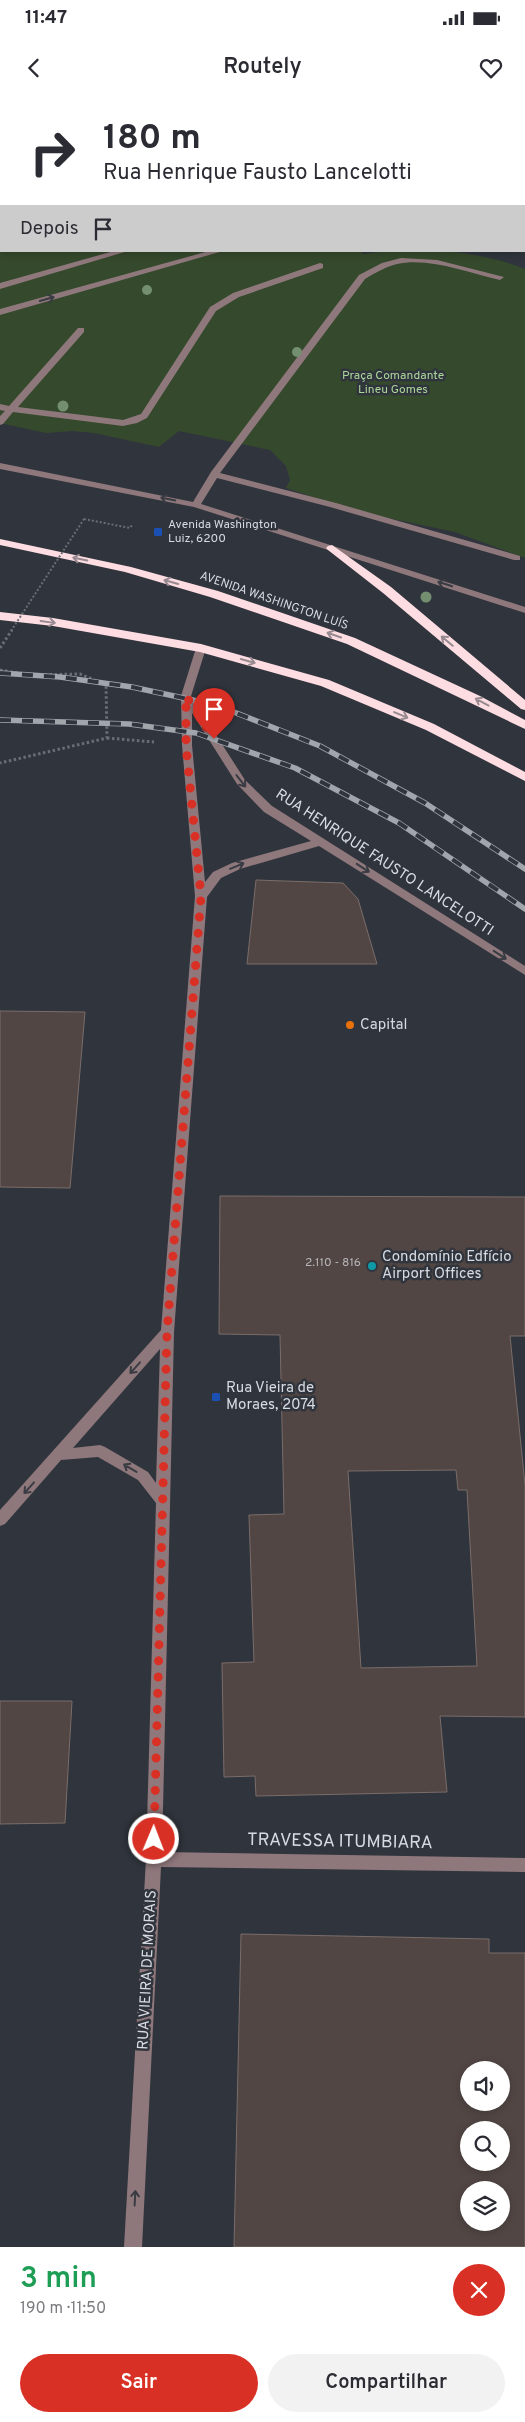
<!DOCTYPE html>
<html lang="pt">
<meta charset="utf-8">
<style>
body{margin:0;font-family:Overpass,sans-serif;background:#f2f2f3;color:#2b2b33;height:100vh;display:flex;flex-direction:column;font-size:19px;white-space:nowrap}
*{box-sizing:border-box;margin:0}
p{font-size:16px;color:#7c7c81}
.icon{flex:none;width:28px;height:28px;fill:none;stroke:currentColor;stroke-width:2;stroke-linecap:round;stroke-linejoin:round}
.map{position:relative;height:2147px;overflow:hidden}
.panel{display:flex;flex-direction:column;background:#fff;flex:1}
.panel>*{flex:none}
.guide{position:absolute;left:0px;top:0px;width:525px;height:152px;box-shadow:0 2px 8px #0003;background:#fff;color:#2b2b33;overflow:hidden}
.tools{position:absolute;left:460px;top:1961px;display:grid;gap:10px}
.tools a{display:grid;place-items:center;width:50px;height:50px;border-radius:50%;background:#fff;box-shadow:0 2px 8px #0003;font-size:25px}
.pin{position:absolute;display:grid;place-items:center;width:42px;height:42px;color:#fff;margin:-51px -21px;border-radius:50% 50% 50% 0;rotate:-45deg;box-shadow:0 0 5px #0007}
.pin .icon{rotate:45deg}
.me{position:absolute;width:55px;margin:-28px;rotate:1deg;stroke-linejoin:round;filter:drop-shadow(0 0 4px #0008)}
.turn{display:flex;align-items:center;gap:18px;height:105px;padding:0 20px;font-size:22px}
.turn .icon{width:65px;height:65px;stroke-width:2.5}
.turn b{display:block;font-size:35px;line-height:42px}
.then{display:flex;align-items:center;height:48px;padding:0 20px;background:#0003;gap:10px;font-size:19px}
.round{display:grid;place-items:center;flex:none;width:52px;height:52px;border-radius:26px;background:#f2f2f3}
.overview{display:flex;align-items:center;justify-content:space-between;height:85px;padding:0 20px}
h1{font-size:30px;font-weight:600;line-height:38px;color:#1e9e55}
.cta{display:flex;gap:10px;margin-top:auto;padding:10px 20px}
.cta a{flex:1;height:58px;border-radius:30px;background:#d93025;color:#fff;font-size:20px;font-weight:600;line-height:58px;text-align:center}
.cta a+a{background:#f2f2f3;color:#2b2b33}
.status{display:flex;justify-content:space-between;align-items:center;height:35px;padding:0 25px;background:#fff;direction:ltr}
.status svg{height:14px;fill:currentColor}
header{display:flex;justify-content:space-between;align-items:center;height:65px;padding:0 20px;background:#fff;font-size:22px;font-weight:600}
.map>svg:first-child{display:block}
.green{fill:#35492c}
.building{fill:#514643;stroke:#7a6d6a;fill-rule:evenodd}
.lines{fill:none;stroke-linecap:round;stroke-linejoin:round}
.path-far1{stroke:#696e75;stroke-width:2;stroke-dasharray:2 2;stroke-linecap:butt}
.path{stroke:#696e75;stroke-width:3;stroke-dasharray:2.5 2.5;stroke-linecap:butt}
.minor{fill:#8f787c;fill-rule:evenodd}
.highway{fill:#fedde2;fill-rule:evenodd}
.rail-casing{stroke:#a1a5ac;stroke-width:5.5}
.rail{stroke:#30353d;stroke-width:4;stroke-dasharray:11;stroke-linecap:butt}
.path-bridge-far1{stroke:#696e75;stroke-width:2;stroke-dasharray:2 2;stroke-linecap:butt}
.path-bridge{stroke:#696e75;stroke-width:3;stroke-dasharray:2.5 2.5;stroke-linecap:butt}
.tree{fill:#748e70}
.oneway{stroke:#3a3c43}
.oneway2{stroke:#978990}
.route{stroke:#d93025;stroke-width:9;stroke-dasharray:0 16.2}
.transit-dot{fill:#1a4fb4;stroke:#30353d;stroke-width:2}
.food-dot{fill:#e8710a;stroke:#30353d;stroke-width:2}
.culture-dot{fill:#0f9aa8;stroke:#30353d;stroke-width:2}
.labels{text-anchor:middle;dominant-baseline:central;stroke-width:5;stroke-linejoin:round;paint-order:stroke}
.far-park-label{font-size:12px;fill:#acd699;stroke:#30353d}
.far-poi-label{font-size:12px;fill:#d7dae0;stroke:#30353d;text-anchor:start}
.far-street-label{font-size:12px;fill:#d7dae0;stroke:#30353d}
.number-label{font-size:12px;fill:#b6b5b9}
.street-label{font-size:15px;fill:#d7dae0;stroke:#30353d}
.poi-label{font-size:15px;fill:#d7dae0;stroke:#30353d;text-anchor:start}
.near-street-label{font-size:18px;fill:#d7dae0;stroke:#30353d}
</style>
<div class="status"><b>11:47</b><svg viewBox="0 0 49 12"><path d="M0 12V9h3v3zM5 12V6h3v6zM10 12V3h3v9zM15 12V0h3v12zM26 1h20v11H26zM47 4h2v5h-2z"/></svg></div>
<header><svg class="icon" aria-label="back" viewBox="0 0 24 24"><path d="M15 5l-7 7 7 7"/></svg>Routely<svg class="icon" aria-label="heart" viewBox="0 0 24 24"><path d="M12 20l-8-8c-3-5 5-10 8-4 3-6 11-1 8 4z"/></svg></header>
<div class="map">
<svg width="525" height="2147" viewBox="0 0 525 2147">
<rect width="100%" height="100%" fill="#30353d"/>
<!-- green -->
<path class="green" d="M0,0l250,1h-249v150h360l2,3c53,-7 112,-5 162,15v289l-70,-26 -72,-15 -47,-12 -50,-17 4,-8 -4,-14 -16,-16 -91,-19 -20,16 -65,-14 -22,-2 -26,2 -46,-10z"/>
<!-- building -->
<g class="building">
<polygon points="256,780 343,783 358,799 377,864 247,864"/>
<polygon points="0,911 85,912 70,1088 0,1087"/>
<path d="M220,1096l305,1v139h-15l15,149v232l-85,-1 7,76 -191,4 -1,-20 -31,1 -2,-114 32,-1 -5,-147 35,-1 -4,-179 -61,-1zM456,1370l2,20h9l10,176 -116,2 -13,-197z"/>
<polygon points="0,1601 72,1601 65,1723 0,1724"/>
<path d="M241,1834l248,5v14h36v294h-291zM469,1970h32v32h-32zM469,2030h32v32h-32zM469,2090h32v32h-32z"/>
</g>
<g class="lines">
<!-- path-far1 -->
<polyline class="path-far1" points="84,419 130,428 132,425"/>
<!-- path -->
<g class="path">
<polyline points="0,570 29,575 80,574 106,585 107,638 0,663"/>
<polyline points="107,638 154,642"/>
</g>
<!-- minor -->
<g class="minor">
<polygon points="222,0 233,0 234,1 223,1"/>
<polygon points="296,0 306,0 307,1 297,1"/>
<polygon points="359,0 369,0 370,1 360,1"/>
<polygon points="468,0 478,0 479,1 469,1"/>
<rect x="524" y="83" width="1" height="5"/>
<rect x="524" y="126" width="1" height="5"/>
<polygon points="114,151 128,151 0,189 0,183"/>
<polygon points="209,151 223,151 0,215 0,209"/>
<path d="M401,158l36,2 67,17 -4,3c-32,-7 -70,-23 -103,-16 -12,3 -22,9 -32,15l-145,194 116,30 184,53v4h-6l-184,-53 -113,-29 -16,26 324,103v6l-331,-106 -194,-38v-6l193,39 18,-30 148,-197 23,-12z"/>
<polygon points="320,163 323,164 323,168 239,197 216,211 147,318 137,323 123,326 13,312 3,324 0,325 0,316 5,311 0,310 0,304 9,306 78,228 84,228 84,232 18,307 123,320 141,314 210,207 233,193"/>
<path d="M201,545l5,3 -15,48 54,84 27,26 253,160v9l-206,-129 -79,23 -19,9 -14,19 -33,435 -12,520 363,6v14l-364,-5 -19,380h-18l22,-388 10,-356 -18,-23 -40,-23 -37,3 -56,64 -5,2v-16l161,-180 34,-434 -13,-151 -1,-49 15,-48zM192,613l45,71 27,28 47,29 -79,22 -19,9 -8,10 -13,-137zM160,1249l-4,134 -8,-11 -43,-25 -5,-2 -27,3z"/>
</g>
<!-- highway -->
<g class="highway">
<polygon points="0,439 131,467 218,491 355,538 480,596 525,620 525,629 347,544 210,497 125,472 0,445"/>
<polygon points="332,445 391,487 525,600 525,610 521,609 383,493 328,450 326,448 328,446"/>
<polygon points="0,512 53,518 201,544 329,580 434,624 525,672 525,681 426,630 321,586 200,552 53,526 0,520"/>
</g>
<defs>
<g id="rail">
<polyline points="0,573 60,577 132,587 216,605 320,646 425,703 525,769"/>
<polyline points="0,620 129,624 196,633 295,668 399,723 525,809"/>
</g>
</defs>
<!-- rail casing -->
<use href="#rail" class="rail-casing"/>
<!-- rail -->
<use href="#rail" class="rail"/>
<!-- path-bridge-far1 -->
<polyline class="path-bridge-far1" points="11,531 84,419"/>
<!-- path-bridge -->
<polyline class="path-bridge" points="0,548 12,530"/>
</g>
<!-- trees -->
<g class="tree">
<circle cx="147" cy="190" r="5"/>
<circle cx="297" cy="252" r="5"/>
<circle cx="63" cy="306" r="5.5"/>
<circle cx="426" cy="497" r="5.5"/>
</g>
<!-- one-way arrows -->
<defs><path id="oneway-shaft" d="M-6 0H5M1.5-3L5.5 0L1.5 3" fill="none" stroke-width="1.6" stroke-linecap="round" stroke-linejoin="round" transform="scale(1.25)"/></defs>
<g class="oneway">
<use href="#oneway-shaft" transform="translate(47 199) rotate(-16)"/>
<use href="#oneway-shaft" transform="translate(168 399) rotate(-169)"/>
<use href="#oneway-shaft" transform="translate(445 484) rotate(-162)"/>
<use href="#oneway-shaft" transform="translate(241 681) rotate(52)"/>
<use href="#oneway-shaft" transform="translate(237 766) rotate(-23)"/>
<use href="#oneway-shaft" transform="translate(363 768) rotate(33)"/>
<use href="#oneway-shaft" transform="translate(500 855) rotate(33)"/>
<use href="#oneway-shaft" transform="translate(135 1268) rotate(132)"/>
<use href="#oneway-shaft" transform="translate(130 1368) rotate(-149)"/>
<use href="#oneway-shaft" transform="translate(29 1388) rotate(132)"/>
<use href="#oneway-shaft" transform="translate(135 2098) rotate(-87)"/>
</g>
<g class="oneway2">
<use href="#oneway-shaft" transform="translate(80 459) rotate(-168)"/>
<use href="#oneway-shaft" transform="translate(171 482) rotate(-164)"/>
<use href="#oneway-shaft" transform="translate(48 522) rotate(8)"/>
<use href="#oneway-shaft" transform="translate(334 535) rotate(-161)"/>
<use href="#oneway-shaft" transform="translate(447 541) rotate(-140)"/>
<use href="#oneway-shaft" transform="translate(248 561) rotate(16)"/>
<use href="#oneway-shaft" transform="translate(482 602) rotate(-152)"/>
<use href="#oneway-shaft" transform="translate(401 615) rotate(23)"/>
</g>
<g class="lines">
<!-- route -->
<polyline class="route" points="154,1739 167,1232 201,796 186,646 186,596 214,639"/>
</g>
<!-- markers -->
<g class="transit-dot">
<rect x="153" y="427" width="10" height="10" rx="2.5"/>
<rect x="211" y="1292" width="10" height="10" rx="2.5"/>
</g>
<circle class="food-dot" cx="350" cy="925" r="5"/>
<circle class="culture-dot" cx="372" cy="1166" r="5"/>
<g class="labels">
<!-- far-park labels -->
<g class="far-park-label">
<text x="393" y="276">Praça Comandante<tspan x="393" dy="14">Lineu Gomes</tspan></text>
</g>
<!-- far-poi labels -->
<g class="far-poi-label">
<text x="168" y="425">Avenida Washington<tspan x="168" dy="14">Luiz, 6200</tspan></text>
</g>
<!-- far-street labels -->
<g class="far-street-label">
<text transform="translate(274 501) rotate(19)">AVENIDA WASHINGTON LUÍS</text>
</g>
<!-- number labels -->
<g class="number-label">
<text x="333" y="1163">2.110 - 816</text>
</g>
<!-- street labels -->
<g class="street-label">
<text transform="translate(384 763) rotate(33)">RUA HENRIQUE FAUSTO LANCELOTTI</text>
<text transform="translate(148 1870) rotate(-87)">RUA VIEIRA DE MORAIS</text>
</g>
<!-- poi labels -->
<g class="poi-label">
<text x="360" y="925">Capital</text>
<text x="382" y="1157">Condomínio Edfício<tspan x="382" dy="17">Airport Offices</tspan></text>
<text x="226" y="1288">Rua Vieira de<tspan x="226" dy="17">Moraes, 2074</tspan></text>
</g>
<!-- near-street labels -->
<g class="near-street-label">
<text transform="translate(340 1742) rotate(1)">TRAVESSA ITUMBIARA</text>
</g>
</g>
</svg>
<div class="tools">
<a><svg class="icon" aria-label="sound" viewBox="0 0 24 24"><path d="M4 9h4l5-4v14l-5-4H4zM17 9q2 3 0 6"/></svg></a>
<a><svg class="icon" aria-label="search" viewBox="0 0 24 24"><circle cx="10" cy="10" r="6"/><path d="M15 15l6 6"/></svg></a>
<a><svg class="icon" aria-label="layers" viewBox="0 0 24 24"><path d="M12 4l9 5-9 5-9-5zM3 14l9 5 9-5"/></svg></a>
</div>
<div class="pin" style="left:214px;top:639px;background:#d93025"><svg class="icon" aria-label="arrive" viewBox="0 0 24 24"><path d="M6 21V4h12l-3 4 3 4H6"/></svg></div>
<svg class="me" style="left:154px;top:1739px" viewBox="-20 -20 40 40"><circle r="17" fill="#d93025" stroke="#fff" stroke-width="3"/><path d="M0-11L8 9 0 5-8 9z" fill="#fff"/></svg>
<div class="guide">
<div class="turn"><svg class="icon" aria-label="right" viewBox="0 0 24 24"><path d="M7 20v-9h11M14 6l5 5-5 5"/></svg><div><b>180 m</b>Rua Henrique Fausto Lancelotti</div></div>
<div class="then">Depois<svg class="icon" aria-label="arrive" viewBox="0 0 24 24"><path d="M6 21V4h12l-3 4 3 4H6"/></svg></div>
</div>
</div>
<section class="panel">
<div class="overview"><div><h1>3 min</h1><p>190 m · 11:50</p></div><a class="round" style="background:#d93025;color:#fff"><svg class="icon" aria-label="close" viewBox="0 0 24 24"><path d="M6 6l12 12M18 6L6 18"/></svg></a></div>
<div class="cta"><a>Sair</a><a>Compartilhar</a></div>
</section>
